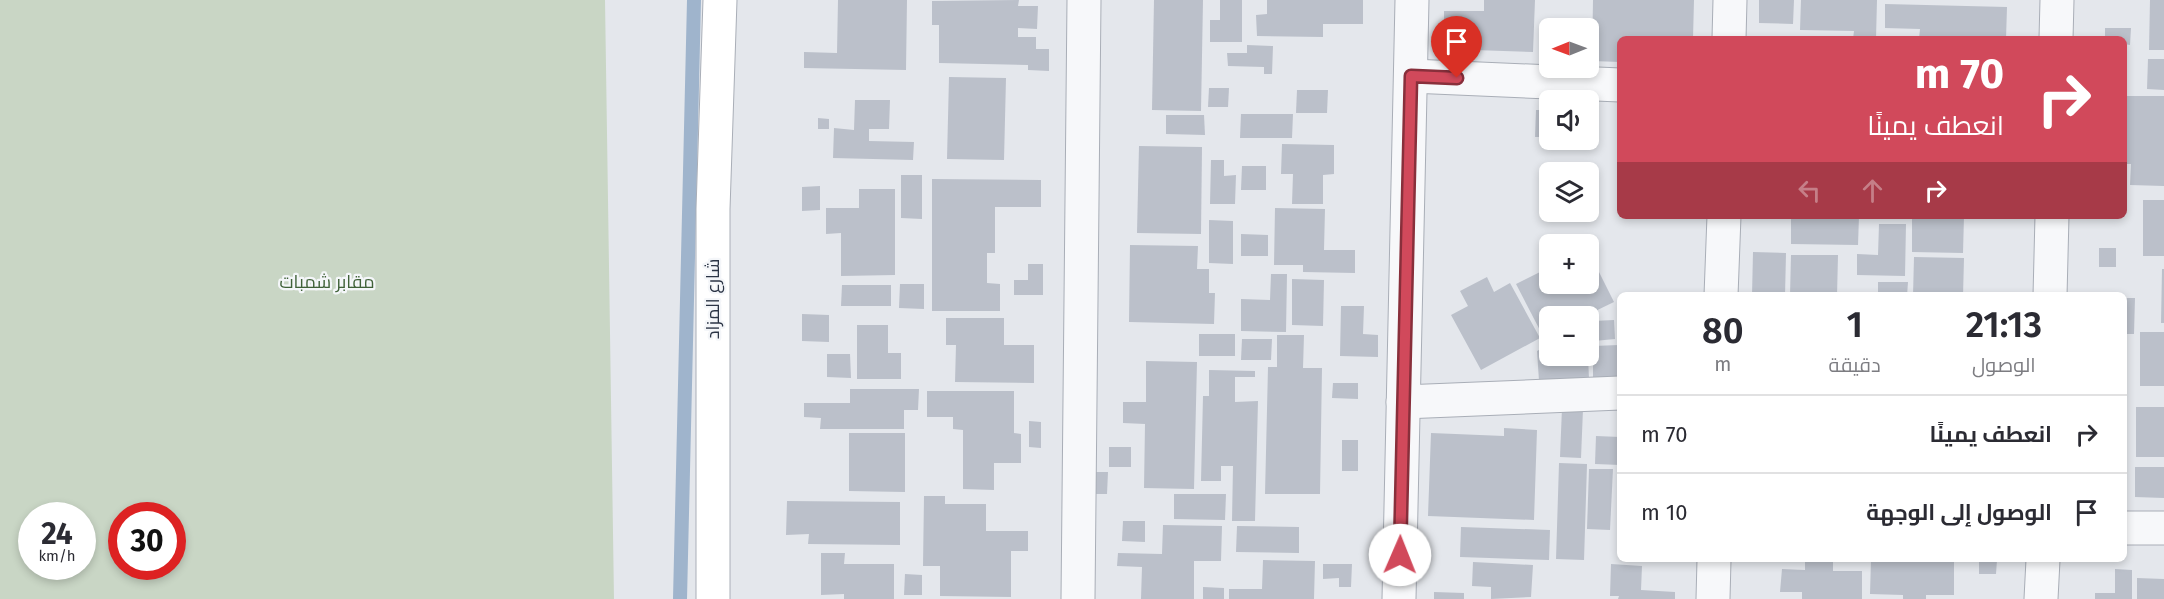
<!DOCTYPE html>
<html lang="ar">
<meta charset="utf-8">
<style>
body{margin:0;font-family:"Fira Sans",Cairo,sans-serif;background:#f2f2f3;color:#2b2b33;direction:rtl;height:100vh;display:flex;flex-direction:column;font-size:22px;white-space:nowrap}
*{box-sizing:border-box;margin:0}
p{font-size:20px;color:#7c7c81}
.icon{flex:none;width:33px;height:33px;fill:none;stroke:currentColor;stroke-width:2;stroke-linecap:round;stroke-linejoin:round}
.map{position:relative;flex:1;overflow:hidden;direction:ltr}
.sheet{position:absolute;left:1617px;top:292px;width:510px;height:270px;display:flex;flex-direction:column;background:#fff;border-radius:9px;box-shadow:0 3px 9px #0003;direction:rtl}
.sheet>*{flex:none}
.hud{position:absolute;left:1617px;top:36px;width:510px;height:183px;border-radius:9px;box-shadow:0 3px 9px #0003;direction:rtl;background:#d1495b;color:#fff;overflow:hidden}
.needle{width:39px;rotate:269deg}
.tools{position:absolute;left:1539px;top:18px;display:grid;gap:12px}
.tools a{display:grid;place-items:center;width:60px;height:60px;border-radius:9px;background:#fff;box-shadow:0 3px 9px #0003;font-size:30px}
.speed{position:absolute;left:18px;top:502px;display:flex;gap:12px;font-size:30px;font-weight:700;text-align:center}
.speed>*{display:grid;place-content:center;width:78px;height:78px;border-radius:50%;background:#fff;box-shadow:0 3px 9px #0003;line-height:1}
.speed small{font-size:15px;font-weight:400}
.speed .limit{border:9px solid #d22;background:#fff;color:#111}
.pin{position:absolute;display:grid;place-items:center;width:51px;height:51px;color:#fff;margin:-62px -26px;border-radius:50% 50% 50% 0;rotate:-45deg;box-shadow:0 0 6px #0007}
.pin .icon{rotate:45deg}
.me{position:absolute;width:66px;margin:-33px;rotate:1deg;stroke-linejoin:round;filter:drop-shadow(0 0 4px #0008)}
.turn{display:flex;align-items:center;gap:21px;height:126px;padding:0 24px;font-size:27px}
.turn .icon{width:78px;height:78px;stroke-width:2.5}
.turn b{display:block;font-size:42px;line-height:51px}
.lanes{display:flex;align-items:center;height:57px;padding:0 24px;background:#0003;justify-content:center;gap:30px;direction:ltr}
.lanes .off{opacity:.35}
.eta{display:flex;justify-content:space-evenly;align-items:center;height:102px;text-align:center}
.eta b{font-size:36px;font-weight:600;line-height:42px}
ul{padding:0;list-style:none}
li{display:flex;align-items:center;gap:18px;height:78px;padding:0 24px;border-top:2px solid #e1e1e2}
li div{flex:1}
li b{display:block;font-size:22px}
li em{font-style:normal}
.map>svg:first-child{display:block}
.green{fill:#c9d6c5;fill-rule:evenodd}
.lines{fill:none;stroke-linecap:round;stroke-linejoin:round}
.stream{stroke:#9fb4cc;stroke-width:14}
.building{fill:#bbc0ca}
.street-casing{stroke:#a9aeb7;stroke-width:35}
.secondary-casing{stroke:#a9aeb7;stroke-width:35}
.street{stroke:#f7f8fa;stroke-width:33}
.secondary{stroke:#fff;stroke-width:33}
.route-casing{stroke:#882f3b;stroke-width:15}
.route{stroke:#d1495b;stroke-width:10}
.labels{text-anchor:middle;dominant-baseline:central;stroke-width:4.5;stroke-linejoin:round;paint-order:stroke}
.park-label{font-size:18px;fill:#3f6138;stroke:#f4f6f9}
.street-label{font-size:18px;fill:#2b3445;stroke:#f4f6f9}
</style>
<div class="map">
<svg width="2164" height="599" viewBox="0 0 2164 599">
<rect width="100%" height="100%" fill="#e4e7ec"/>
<!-- green -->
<path class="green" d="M0,0h605l9,599h-614zM32,516h50v51h-50zM122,516h50v51h-50z"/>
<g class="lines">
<!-- stream -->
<polyline class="stream" points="680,599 694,0"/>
</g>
<!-- building -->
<g class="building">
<polygon points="838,0 907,0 906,70 804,68 804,52 837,53"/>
<polygon points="1019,0 1018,6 1038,6 1037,29 1018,28 1018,37 1036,37 1036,49 1049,49 1049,71 1028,70 1028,65 939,63 939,25 932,25 932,1"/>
<polygon points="1154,0 1203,0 1201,111 1152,110"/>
<polygon points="1220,0 1242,0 1242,42 1210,42 1210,20 1220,20"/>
<polygon points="1267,0 1363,0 1363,24 1323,24 1323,37 1257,36 1256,15 1267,14"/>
<polygon points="1484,0 1535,0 1533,52 1444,49 1444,11 1484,11"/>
<polygon points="1593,0 1694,0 1693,39 1620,39 1620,62 1592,61"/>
<polygon points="1759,0 1794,0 1793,24 1759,23"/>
<polygon points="1801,0 1877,0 1876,39 1853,39 1854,31 1800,30"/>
<polygon points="2150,0 2164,0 2164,50 2149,50"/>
<polygon points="1885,4 2007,7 2006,39 1919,39 1920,29 1885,28"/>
<polygon points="2105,28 2131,28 2130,45 2124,44 2124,39 2105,39"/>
<polygon points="1247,45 1273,46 1272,74 1264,74 1264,67 1228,66 1227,53 1247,53"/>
<polygon points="2148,59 2164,59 2164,90 2147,89"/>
<polygon points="949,77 1006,78 1004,160 947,159"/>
<polygon points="1209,88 1229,88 1228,107 1208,107"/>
<polygon points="1297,90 1328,90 1327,113 1296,113"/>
<polygon points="2124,96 2164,96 2164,186 2130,185 2131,164 2124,164"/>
<polygon points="855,100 890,100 889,129 869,129 869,141 914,142 913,160 833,158 834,128 854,130"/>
<polygon points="1536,110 1550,110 1550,137 1535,137"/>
<polygon points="1241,114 1293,114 1292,138 1240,138"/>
<polygon points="1166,115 1204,115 1205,135 1166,134"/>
<polygon points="818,118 829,119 829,129 818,129"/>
<polygon points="1282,144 1334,145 1334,174 1323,175 1323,204 1292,204 1293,174 1281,174"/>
<polygon points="1139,146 1202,147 1201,234 1137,233"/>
<polygon points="1211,160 1224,160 1224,176 1236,175 1235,204 1210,204"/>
<polygon points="1242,166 1266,166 1266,190 1241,190"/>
<polygon points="901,175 922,175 922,219 901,218"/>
<polygon points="932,179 1041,180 1041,207 995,207 995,253 987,253 987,283 1000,284 1000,311 932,311"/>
<polygon points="820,186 820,210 802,211 802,187"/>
<polygon points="859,189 895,189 895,275 841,276 841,233 826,234 826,208 859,208"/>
<rect x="2143" y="200" width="21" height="56"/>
<polygon points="1275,208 1325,209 1324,250 1355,250 1355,273 1303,272 1303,265 1274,265"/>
<polygon points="1791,216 1859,216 1858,245 1791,244"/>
<polygon points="1912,216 1964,216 1963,253 1912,252"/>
<polygon points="1209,220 1233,221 1233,264 1209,263"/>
<polygon points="1879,224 1906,224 1905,276 1857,275 1857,254 1878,255"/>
<polygon points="1241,234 1268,235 1268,256 1241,256"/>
<polygon points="1130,245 1198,246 1197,269 1209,269 1209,293 1215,293 1214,324 1129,322"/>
<rect x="2099" y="248" width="17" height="19"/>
<polygon points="1588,250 1614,302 1585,316 1550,316 1550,335 1544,338 1516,284 1550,267 1550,284 1588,284"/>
<polygon points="1753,252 1786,253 1785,296 1752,296"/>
<polygon points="1791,255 1838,255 1837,296 1790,296"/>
<polygon points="1914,257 1964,258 1963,296 1913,296"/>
<polygon points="1028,264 1043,264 1043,295 1014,295 1014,280 1028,280"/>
<polygon points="2162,269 2164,269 2164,323 2161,323"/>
<polygon points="1271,274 1287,274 1286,332 1241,331 1241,299 1270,300"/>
<polygon points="1487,277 1494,292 1510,283 1540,338 1481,370 1451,315 1468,306 1460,291"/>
<polygon points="1292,279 1324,280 1323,326 1292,325"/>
<polygon points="1878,282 1908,282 1907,296 1878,296"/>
<polygon points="900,284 924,284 924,309 899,308"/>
<polygon points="842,285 891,285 891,306 841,306"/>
<polygon points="2124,298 2135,298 2134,334 2124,334"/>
<polygon points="1341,306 1364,306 1363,334 1378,335 1378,357 1340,356"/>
<polygon points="802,314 829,315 829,342 802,341"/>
<polygon points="946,318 1004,318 1004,345 1034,345 1034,383 955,382 956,345 946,345"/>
<polygon points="1614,320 1615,339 1594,341 1593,321"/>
<polygon points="857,325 888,325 888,353 901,353 901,379 857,379"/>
<rect x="2140" y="332" width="24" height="54"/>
<rect x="1199" y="334" width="36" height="22"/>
<polygon points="1277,335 1304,335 1303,368 1322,368 1320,494 1265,494 1268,367 1277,367"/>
<polygon points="1242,339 1272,339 1271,360 1241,360"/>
<polygon points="1550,344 1550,356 1588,356 1589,379 1539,381 1537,351"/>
<polygon points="1619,345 1619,377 1593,378 1593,346"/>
<polygon points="827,354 850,354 851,378 827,377"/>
<polygon points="1146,361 1197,362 1194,489 1144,488 1145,424 1123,423 1123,402 1146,402"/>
<polygon points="1209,370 1255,371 1255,377 1235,377 1235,402 1258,401 1255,521 1232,521 1233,466 1221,466 1221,481 1201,481 1203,396 1209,396"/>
<polygon points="1333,383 1358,383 1358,399 1332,398"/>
<polygon points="850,389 919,389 918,410 904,410 904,429 820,429 821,418 804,417 804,403 850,403"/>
<polygon points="927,391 1014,391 1014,433 1021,434 1021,463 994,463 994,490 963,489 963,430 953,429 953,417 927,417"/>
<rect x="2136" y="407" width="28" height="50"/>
<polygon points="1562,408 1583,409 1581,458 1560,457"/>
<polygon points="1029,421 1041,422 1041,448 1029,447"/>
<polygon points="1504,428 1537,430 1534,520 1428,516 1431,433 1504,436"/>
<polygon points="849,433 905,433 905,492 849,491"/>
<polygon points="1596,436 1620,437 1620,465 1595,464"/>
<rect x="1342" y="440" width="16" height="31"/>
<rect x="1109" y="447" width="22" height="20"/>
<polygon points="1559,463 1587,464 1584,560 1556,559"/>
<polygon points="2135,467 2164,467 2164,498 2135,497"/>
<polygon points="1589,469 1613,469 1610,530 1587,529"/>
<polygon points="1087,472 1108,472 1107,494 1087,494"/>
<polygon points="1174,494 1226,494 1225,520 1174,519"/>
<polygon points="924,496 945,496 945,504 986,504 986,531 1028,531 1028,551 1011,551 1011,597 940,596 940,566 923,566"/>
<polygon points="787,501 900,502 900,545 808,544 809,534 786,535"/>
<polygon points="1123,521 1145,521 1145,542 1122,541"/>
<polygon points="1163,525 1222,526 1221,561 1194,561 1194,599 1141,599 1142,567 1117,566 1118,553 1162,554"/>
<polygon points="1237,526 1299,527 1299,553 1236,552"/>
<polygon points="1461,527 1550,530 1549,560 1460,557"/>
<polygon points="821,553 845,553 844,564 894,564 894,599 844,599 844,594 821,595"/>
<polygon points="1263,560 1315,561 1314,599 1229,599 1229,589 1262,589"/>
<polygon points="1805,560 1833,560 1833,571 1862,571 1862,599 1802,599 1802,592 1780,592 1782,569 1805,570"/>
<polygon points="1871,560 1954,560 1954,595 1926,595 1926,599 1903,599 1903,595 1870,594"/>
<polygon points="1979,560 1997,560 1996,574 1979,574"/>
<polygon points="1473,562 1533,565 1531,597 1491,599 1491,587 1472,586"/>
<polygon points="1323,564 1352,564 1351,587 1339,587 1339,578 1323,579"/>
<polygon points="1611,564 1642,566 1641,590 1675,592 1675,599 1618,599 1619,596 1610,596"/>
<polygon points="2115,569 2132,570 2132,599 2095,599 2095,593 2115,593"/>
<polygon points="905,574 922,575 922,595 904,595"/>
<polygon points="2137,578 2164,579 2164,599 2137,599"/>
<polygon points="1203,587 1224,588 1224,599 1203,599"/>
<polygon points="1434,592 1464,593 1464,599 1434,599"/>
</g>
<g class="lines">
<defs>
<g id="street">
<polyline points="1729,39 1730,0"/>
<polyline points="2056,39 2057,0"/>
<polyline points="1411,76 1620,85"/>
<polyline points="1721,296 1724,216"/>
<polyline points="2050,296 2052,216"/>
<polyline points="1403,402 1620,393"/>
<polyline points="2124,528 2164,528"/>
<polyline points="1078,599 1084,0"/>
<polyline points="1399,599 1412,0"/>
<polyline points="1713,599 1714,560"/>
<polyline points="2041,599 2043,560"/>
</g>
<polyline id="secondary" points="713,599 713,209 720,0"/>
</defs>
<!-- street casing -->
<use href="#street" class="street-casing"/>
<!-- secondary casing -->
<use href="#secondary" class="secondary-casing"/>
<!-- street -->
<use href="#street" class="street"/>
<!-- secondary -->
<use href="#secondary" class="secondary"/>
</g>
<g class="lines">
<defs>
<polyline id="route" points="1400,555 1411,76 1457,78"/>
</defs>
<!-- route casing -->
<use href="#route" class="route-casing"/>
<!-- route -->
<use href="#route" class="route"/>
</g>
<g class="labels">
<!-- park labels -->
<g class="park-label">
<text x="327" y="282">مقابر شمبات</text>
</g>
<!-- street labels -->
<g class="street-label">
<text transform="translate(713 299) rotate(-90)">شارع المزاد</text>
</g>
</g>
</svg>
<div class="tools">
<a><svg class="needle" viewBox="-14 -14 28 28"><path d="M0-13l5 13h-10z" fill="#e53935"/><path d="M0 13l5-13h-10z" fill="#7c7c81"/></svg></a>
<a><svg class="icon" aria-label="sound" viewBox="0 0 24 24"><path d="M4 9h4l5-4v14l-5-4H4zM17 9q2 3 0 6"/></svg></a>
<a><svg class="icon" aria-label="layers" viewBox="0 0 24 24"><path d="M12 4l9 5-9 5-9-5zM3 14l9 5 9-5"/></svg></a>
<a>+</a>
<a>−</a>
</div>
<div class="speed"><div>24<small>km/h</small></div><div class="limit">30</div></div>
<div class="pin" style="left:1457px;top:78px;background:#d93025"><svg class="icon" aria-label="arrive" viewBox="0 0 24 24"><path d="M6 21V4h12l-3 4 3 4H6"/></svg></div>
<svg class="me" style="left:1400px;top:555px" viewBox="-20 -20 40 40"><circle r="19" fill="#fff"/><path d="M0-13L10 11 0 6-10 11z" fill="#d1495b"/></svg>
<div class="hud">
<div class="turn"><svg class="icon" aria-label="right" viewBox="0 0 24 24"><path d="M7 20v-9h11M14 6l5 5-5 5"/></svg><div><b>70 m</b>انعطف يمينًا</div></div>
<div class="lanes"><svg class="icon off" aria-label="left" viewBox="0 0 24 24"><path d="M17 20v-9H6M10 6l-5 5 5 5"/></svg><svg class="icon off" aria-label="ahead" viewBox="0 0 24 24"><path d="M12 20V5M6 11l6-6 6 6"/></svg><svg class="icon" aria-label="right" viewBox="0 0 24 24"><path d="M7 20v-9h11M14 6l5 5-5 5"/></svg></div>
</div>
<section class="sheet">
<div class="eta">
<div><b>21:13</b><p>الوصول</p></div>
<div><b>1</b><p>دقيقة</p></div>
<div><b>80</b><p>m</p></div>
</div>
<ul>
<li><svg class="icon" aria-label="right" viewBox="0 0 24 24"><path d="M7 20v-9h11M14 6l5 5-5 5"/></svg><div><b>انعطف يمينًا</b></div><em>70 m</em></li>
<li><svg class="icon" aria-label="arrive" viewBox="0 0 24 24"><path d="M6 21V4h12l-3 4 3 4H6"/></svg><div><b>الوصول إلى الوجهة</b></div><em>10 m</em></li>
</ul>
</section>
</div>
